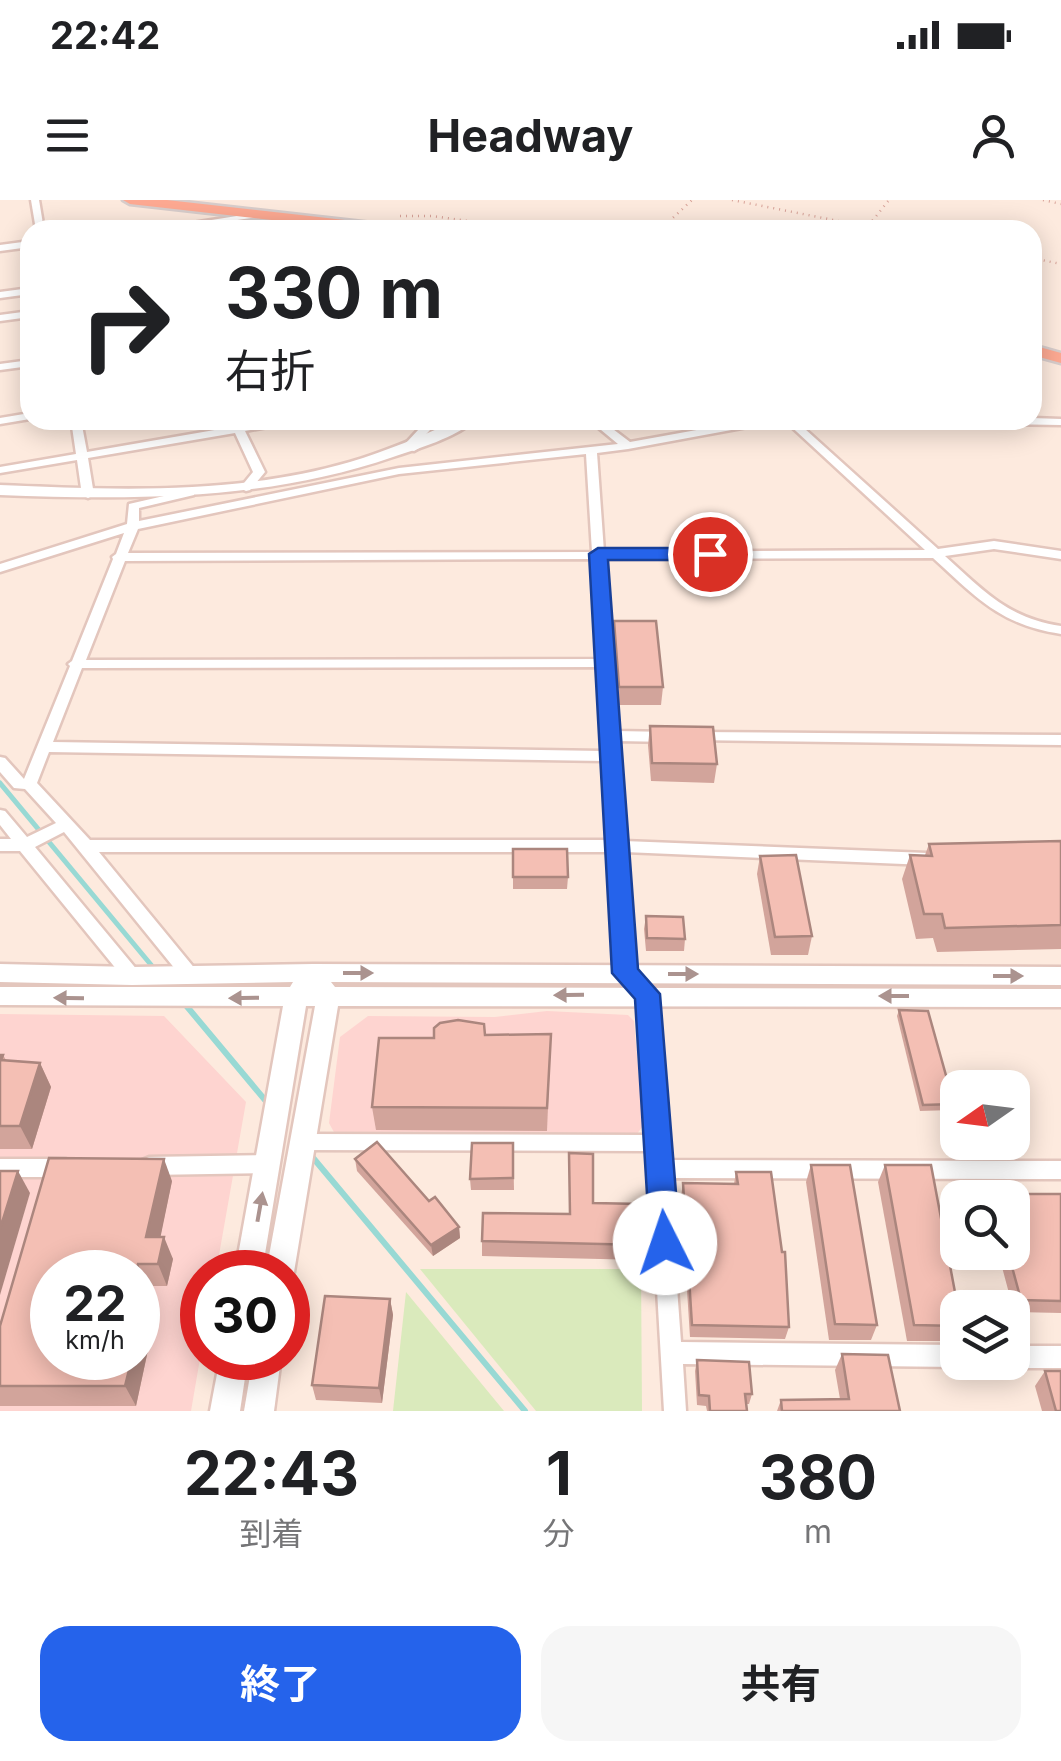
<!DOCTYPE html>
<html lang="ja">
<meta charset="utf-8">
<style>
body{margin:0;font-family:Inter,"Noto Sans JP",sans-serif;background:#f6f6f6;color:#202124;height:100vh;display:flex;flex-direction:column;font-size:38px;white-space:nowrap}
*{box-sizing:border-box;margin:0}
p{font-size:32px;color:#757577}
.icon{flex:none;width:55px;height:55px;fill:none;stroke:currentColor;stroke-width:2;stroke-linecap:round;stroke-linejoin:round}
.map{position:relative;height:1211px;overflow:hidden}
.drawer{display:flex;flex-direction:column;background:#fff;flex:1}
.drawer>*{flex:none}
.banner{position:absolute;left:20px;top:20px;width:1022px;height:210px;border-radius:30px;box-shadow:0 5px 25px #0003;background:#fff;color:#202124;overflow:hidden}
.needle{width:65px;rotate:256deg}
.fabs{position:absolute;left:940px;top:870px;display:grid;gap:20px}
.fabs a{display:grid;place-items:center;width:90px;height:90px;border-radius:20px;background:#fff;box-shadow:0 5px 25px #0003;font-size:50px}
.speed{position:absolute;left:30px;top:1050px;display:flex;gap:20px;font-size:50px;font-weight:700;text-align:center}
.speed>*{display:grid;place-content:center;width:130px;height:130px;border-radius:50%;background:#fff;box-shadow:0 5px 25px #0003;line-height:1}
.speed small{font-size:25px;font-weight:400}
.speed .limit{border:15px solid #d22;background:#fff;color:#111}
.pin{position:absolute;display:grid;place-items:center;width:85px;height:85px;color:#fff;margin:-42px;border:5px solid #fff;border-radius:50%;box-shadow:0 2px 10px #0007}
.me{position:absolute;width:110px;margin:-55px;rotate:356deg;stroke-linejoin:round;filter:drop-shadow(0 0 8px #0008)}
.turn{display:flex;align-items:center;gap:35px;height:210px;padding:0 40px;font-size:45px}
.turn .icon{width:130px;height:130px;stroke-width:2.5}
.turn b{display:block;font-size:70px;line-height:85px}
.eta{display:flex;justify-content:space-evenly;align-items:center;height:170px;text-align:center}
.eta b{font-size:60px;font-weight:700;line-height:70px}
.button{display:flex;gap:20px;margin-top:auto;padding:20px 40px}
.button a{flex:1;height:115px;border-radius:30px;background:#2563eb;color:#fff;font-size:40px;font-weight:700;line-height:115px;text-align:center}
.button a+a{background:#f6f6f6;color:#202124}
.status{display:flex;justify-content:space-between;align-items:center;height:70px;padding:0 50px;background:#fff;direction:ltr}
.status svg{height:28px;fill:currentColor}
header{display:flex;justify-content:space-between;align-items:center;height:130px;padding:0 40px;background:#fff;font-size:45px;font-weight:700}
.map>svg:first-child{display:block}
.commercial{fill:#fed4d0;fill-rule:evenodd}
.green{fill:#daeabc}
.lines{fill:none;stroke-linecap:round;stroke-linejoin:round}
.stream-far1{stroke:#98d9d4;stroke-width:5}
.stream{stroke:#98d9d4;stroke-width:6}
.minor-casing{stroke:#e3c6bd;stroke-width:5}
.tertiary-casing{stroke:#e3c6bd;stroke-width:5}
.trunk-casing{stroke:#d8cdcb;stroke-width:5}
.path{stroke:#d8a298;stroke-width:2.5;stroke-dasharray:1 5;stroke-linecap:butt}
.minor{fill:#fff;fill-rule:evenodd}
.tertiary{fill:#fff;fill-rule:evenodd}
.trunk{fill:#fda992;fill-rule:evenodd}
.wall{fill:#d2a49b}
.shaded-wall{fill:#ab867e}
.building{fill:#f4bfb4;stroke:#ab867e;stroke-width:2.5}
.oneway{fill:#ab938f}
.route{fill:#2563eb;stroke:#184099;stroke-width:2.5}
</style>
<div class="status"><b>22:42</b><svg viewBox="0 0 49 12"><path d="M0 12V9h3v3zM5 12V6h3v6zM10 12V3h3v9zM15 12V0h3v12zM26 1h20v11H26zM47 4h2v5h-2z"/></svg></div>
<header><svg class="icon" aria-label="menu" viewBox="0 0 24 24"><path d="M4 6h16M4 12h16M4 18h16"/></svg>Headway<svg class="icon" aria-label="person" viewBox="0 0 24 24"><circle cx="12" cy="8" r="4"/><path d="M4 21q1-7 8-7t8 7"/></svg></header>
<div class="map">
<svg width="1061" height="1211" viewBox="0 0 1061 1211">
<rect width="100%" height="100%" fill="#fdeade"/>
<!-- commercial -->
<g class="commercial">
<polygon points="547,811 628,815 634,821 643,926 636,935 335,934 329,923 340,837 368,816 495,817"/>
<path d="M0,814l164,2 82,86 -30,170h-14v75l-11,64h-191zM52,1072h86v86h-86z"/>
</g>
<!-- green -->
<g class="green">
<polygon points="420,1069 641,1069 642,1211 536,1211"/>
<polygon points="406,1092 504,1211 393,1211"/>
</g>
<g class="lines">
<!-- stream-far1 -->
<polyline class="stream-far1" points="0,583 157,772"/>
<!-- stream -->
<g class="stream">
<polyline points="184,803 270,906"/>
<polyline points="309,953 525,1211"/>
</g>
<defs>
<g id="minor">
<polygon points="31,0 39,0 44,30 36,30"/>
<polygon points="262,12 265,12 265,16 169,30 148,30"/>
<polygon points="30,41 30,47 0,51 0,45"/>
<polygon points="30,88 30,94 0,98 0,92"/>
<polygon points="30,111 30,117 0,121 0,115"/>
<polygon points="30,160 30,166 0,170 0,164"/>
<polygon points="30,213 30,219 0,224 0,218"/>
<polygon points="1032,218 1061,219 1061,225 927,223 922,220"/>
<polygon points="71,220 81,220 87,252 232,227 231,224 236,221 242,225 271,220 295,220 290,223 245,231 265,272 250,290 246,291 240,288 253,272 235,233 88,258 94,295 88,298 82,295 77,260 0,273 0,267 76,254"/>
<polygon points="415,220 425,220 430,230 417,244 419,248 414,251 410,250 406,243 419,229"/>
<path d="M589,220h12l29,22 122,-22h22l-5,3 -141,26 -31,4 7,99 321,-2 -141,-130h11l143,129 56,-8 67,10v8l-67,-10 -49,7c38,34 62,62 116,70v8c-61,-9 -85,-37 -128,-76l-329,1 12,172 54,1 7,5 -7,5 -53,-1 7,100 303,12 6,2 2,4 -2,4 -6,2 -302,-13 8,118 24,24 11,166 393,1v18l-392,-1 12,164 277,3v17h8l-8,5 -275,-3 3,47h-22l-15,-260 -348,-1 -7,-2 -2,-6 2,-6 7,-2 347,1 -8,-138 -23,-24 -8,-121h-510l97,118 2,5 -2,5 -6,2 -6,-2 -120,-148 -29,15 103,124 2,5 -2,5 -6,2 -6,-2 -106,-130h-20v-12h11l-11,-14v-15l5,1 22,26 29,-14 -31,-34 -11,-1 -14,-16v-15l5,1 19,21 46,-113 -2,-2 4,-3 41,-102 -1,-2 4,-3 8,-21 -124,39v-8l127,-40 2,-20 61,-14 4,1v4l-55,13v13l260,-53 219,-24zM586,254l6,98 -464,1 10,-24 261,-55zM592,359l6,100 -512,1 39,-99zM598,467l5,84 -550,-9 29,-74zM49,552l555,9 5,79h-519l-53,-57z"/>
<polygon points="698,532 1061,535 1061,545 693,540 691,537"/>
<polygon points="267,955 274,958 277,964 274,970 267,973 149,975 142,972 139,966 142,960 149,957"/>
<polygon points="0,959 66,959 73,962 76,968 73,974 66,977 0,977"/>
<polygon points="1012,1146 1061,1146 1061,1168 1012,1168 1004,1165 1004,1162 1012,1162"/>
</g>
<g id="tertiary">
<path d="M457,220h19c-22,18 -56,28 -83,37 -128,44 -260,43 -393,38v-10c117,5 237,10 350,-23 37,-11 72,-26 107,-42z"/>
<polygon points="0,764 132,767 313,764 1061,767 1061,785 331,782 335,787 1061,789 1061,807 338,806 294,1072 288,1082 288,1072 266,1072 315,806 306,806 262,1072 235,1072 283,806 0,805 0,787 290,787 293,782 132,785 0,782"/>
<polygon points="220,1158 248,1158 240,1211 210,1211"/>
<polygon points="253,1158 281,1158 274,1211 244,1211"/>
</g>
<g id="trunk">
<polygon points="123,0 167,0 398,26 405,30 360,30 130,4"/>
<polygon points="1032,145 1061,153 1061,163 1032,155"/>
</g>
</defs>
<!-- minor casing -->
<use href="#minor" class="minor-casing"/>
<!-- tertiary casing -->
<use href="#tertiary" class="tertiary-casing"/>
<!-- trunk casing -->
<use href="#trunk" class="trunk-casing"/>
<!-- path -->
<g class="path">
<polyline points="732,0 884,30"/>
<polyline points="1043,0 1061,4"/>
<polyline points="400,16 432,16 534,30"/>
<polyline points="411,25 476,30"/>
<polyline points="660,30 692,0"/>
<polyline points="865,30 889,0"/>
<polyline points="1032,58 1061,64"/>
</g>
<!-- minor -->
<use href="#minor" class="minor"/>
<!-- tertiary -->
<use href="#tertiary" class="tertiary"/>
<!-- trunk -->
<use href="#trunk" class="trunk"/>
</g>
<!-- wall -->
<g class="wall">
<polygon points="614,421 663,487 661,505 618,505 613,440"/>
<polygon points="650,526 717,564 714,583 651,581 648,545"/>
<polygon points="1061,641 1061,749 937,752 933,738 916,739 902,679 910,655 925,655 929,644"/>
<polygon points="513,649 568,677 567,689 513,689"/>
<polygon points="760,656 812,736 808,755 771,755 757,674"/>
<polygon points="646,716 685,739 684,751 646,751 644,729"/>
<polygon points="899,810 954,904 952,910 920,911 897,816"/>
<polygon points="551,834 547,931 376,930 372,907 434,838 485,835"/>
<polygon points="0,855 3,855 6,860 40,863 51,887 32,949 0,949"/>
<polygon points="513,943 514,990 471,990 470,979"/>
<polygon points="569,953 593,1003 643,1045 641,1060 482,1056 482,1041 569,1014"/>
<polygon points="355,959 429,1001 459,1027 460,1038 433,1056 357,971"/>
<polygon points="811,965 877,1125 871,1140 829,1140 806,982"/>
<polygon points="885,965 958,1108 958,1133 953,1141 907,1141 878,982"/>
<polygon points="736,972 782,1052 789,1127 785,1139 690,1137 681,996 683,983 734,984"/>
<polygon points="172,981 160,1037 173,1059 167,1086 148,1086 141,1117 151,1136 136,1206 0,1206 0,1126"/>
<polygon points="992,994 1061,994 1061,1113 1014,1112 998,1052 1012,1052 1012,998 990,998"/>
<polygon points="390,1099 393,1115 382,1203 316,1200 312,1185"/>
<polygon points="842,1154 900,1211 777,1211 781,1200 840,1199 835,1170"/>
<polygon points="697,1160 752,1194 749,1204 746,1204 747,1211 707,1211 706,1206 697,1205 695,1171"/>
<polygon points="1045,1171 1061,1211 1042,1211 1035,1186"/>
</g>
<!-- shaded-wall -->
<g class="shaded-wall">
<polygon points="40,863 51,887 32,949 20,926"/>
<polygon points="164,959 172,981 156,1059 146,1037"/>
<polygon points="18,971 30,993 0,1095 0,1029"/>
<polygon points="459,1027 460,1038 433,1056 431,1045"/>
<polygon points="164,1037 173,1059 167,1086 158,1064"/>
<polygon points="138,1064 148,1086 141,1117 151,1136 136,1206 125,1186 132,1158 138,1158 138,1072 136,1072"/>
<polygon points="390,1099 393,1115 382,1203 379,1188"/>
</g>
<!-- building -->
<g class="building">
<polygon points="614,421 656,421 663,487 619,487"/>
<polygon points="650,526 713,527 717,564 652,563"/>
<polygon points="1061,641 1061,725 945,728 942,714 924,714 910,655 932,656 929,644"/>
<polygon points="513,649 567,649 568,677 513,677"/>
<polygon points="796,655 812,736 775,737 760,656"/>
<polygon points="646,716 683,717 685,739 647,738"/>
<polygon points="899,810 928,811 954,904 923,905"/>
<polygon points="458,820 484,824 485,835 551,834 547,908 372,907 379,838 434,838 434,828 440,823"/>
<polygon points="0,855 3,855 1,860 40,863 20,926 0,926"/>
<polygon points="377,942 429,1001 435,997 459,1027 431,1045 355,959"/>
<polygon points="472,943 513,943 513,978 470,979"/>
<polygon points="569,953 593,954 593,1003 641,1004 643,1045 482,1041 483,1013 570,1014"/>
<polygon points="49,958 164,959 146,1037 164,1037 158,1064 138,1064 136,1072 52,1072 52,1158 132,1158 125,1186 0,1186 0,1126"/>
<polygon points="811,965 850,965 877,1125 835,1124"/>
<polygon points="885,965 931,965 958,1108 958,1126 914,1125"/>
<polygon points="0,971 18,971 0,1029"/>
<polygon points="736,972 771,972 782,1052 785,1052 789,1127 692,1125 683,983 738,984"/>
<polygon points="992,994 1061,994 1061,1101 1021,1100 1008,1052 1012,1052 1012,998 993,998"/>
<polygon points="325,1096 390,1099 379,1188 312,1185"/>
<polygon points="842,1154 888,1155 900,1211 782,1211 781,1200 849,1199"/>
<polygon points="697,1160 749,1162 752,1194 745,1194 747,1211 710,1211 709,1196 699,1195"/>
<polygon points="1045,1171 1061,1171 1061,1211 1056,1211"/>
</g>
<!-- one-way arrows -->
<defs><path id="oneway-solid" d="M-6-.8H1V-3.2L6.5 0L1 3.2V.8H-6Z" transform="scale(2.5)"/></defs>
<g class="oneway">
<use href="#oneway-solid" transform="translate(358 773)"/>
<use href="#oneway-solid" transform="translate(683 774)"/>
<use href="#oneway-solid" transform="translate(1008 776)"/>
<use href="#oneway-solid" transform="translate(569 795) rotate(179)"/>
<use href="#oneway-solid" transform="translate(894 796) rotate(-180)"/>
<use href="#oneway-solid" transform="translate(69 798) rotate(-179)"/>
<use href="#oneway-solid" transform="translate(244 798) rotate(179)"/>
<use href="#oneway-solid" transform="translate(260 1007) rotate(-80)"/>
</g>
<!-- route -->
<polygon class="route" points="598,348 710,348 719,354 710,360 608,360 638,769 660,794 680,1043 675,1053 665,1057 654,1053 650,1043 635,799 612,773 589,354"/>
</svg>
<div class="fabs">
<a><svg class="needle" viewBox="-14 -14 28 28"><path d="M0-13l5 13h-10z" fill="#e53935"/><path d="M0 13l5-13h-10z" fill="#757577"/></svg></a>
<a><svg class="icon" aria-label="search" viewBox="0 0 24 24"><circle cx="10" cy="10" r="6"/><path d="M15 15l6 6"/></svg></a>
<a><svg class="icon" aria-label="layers" viewBox="0 0 24 24"><path d="M12 4l9 5-9 5-9-5zM3 14l9 5 9-5"/></svg></a>
</div>
<div class="speed"><div>22<small>km/h</small></div><div class="limit">30</div></div>
<div class="pin" style="left:710px;top:354px;background:#d93025"><svg class="icon" aria-label="arrive" viewBox="0 0 24 24"><path d="M6 21V4h12l-3 4 3 4H6"/></svg></div>
<svg class="me" style="left:665px;top:1043px" viewBox="-20 -20 40 40"><circle r="19" fill="#fff"/><path d="M0-13L10 11 0 6-10 11z" fill="#2563eb"/></svg>
<div class="banner">
<div class="turn"><svg class="icon" aria-label="right" viewBox="0 0 24 24"><path d="M7 20v-9h11M14 6l5 5-5 5"/></svg><div><b>330 m</b>右折</div></div>
</div>
</div>
<section class="drawer">
<div class="eta">
<div><b>22:43</b><p>到着</p></div>
<div><b>1</b><p>分</p></div>
<div><b>380</b><p>m</p></div>
</div>
<div class="button"><a>終了</a><a>共有</a></div>
</section>
